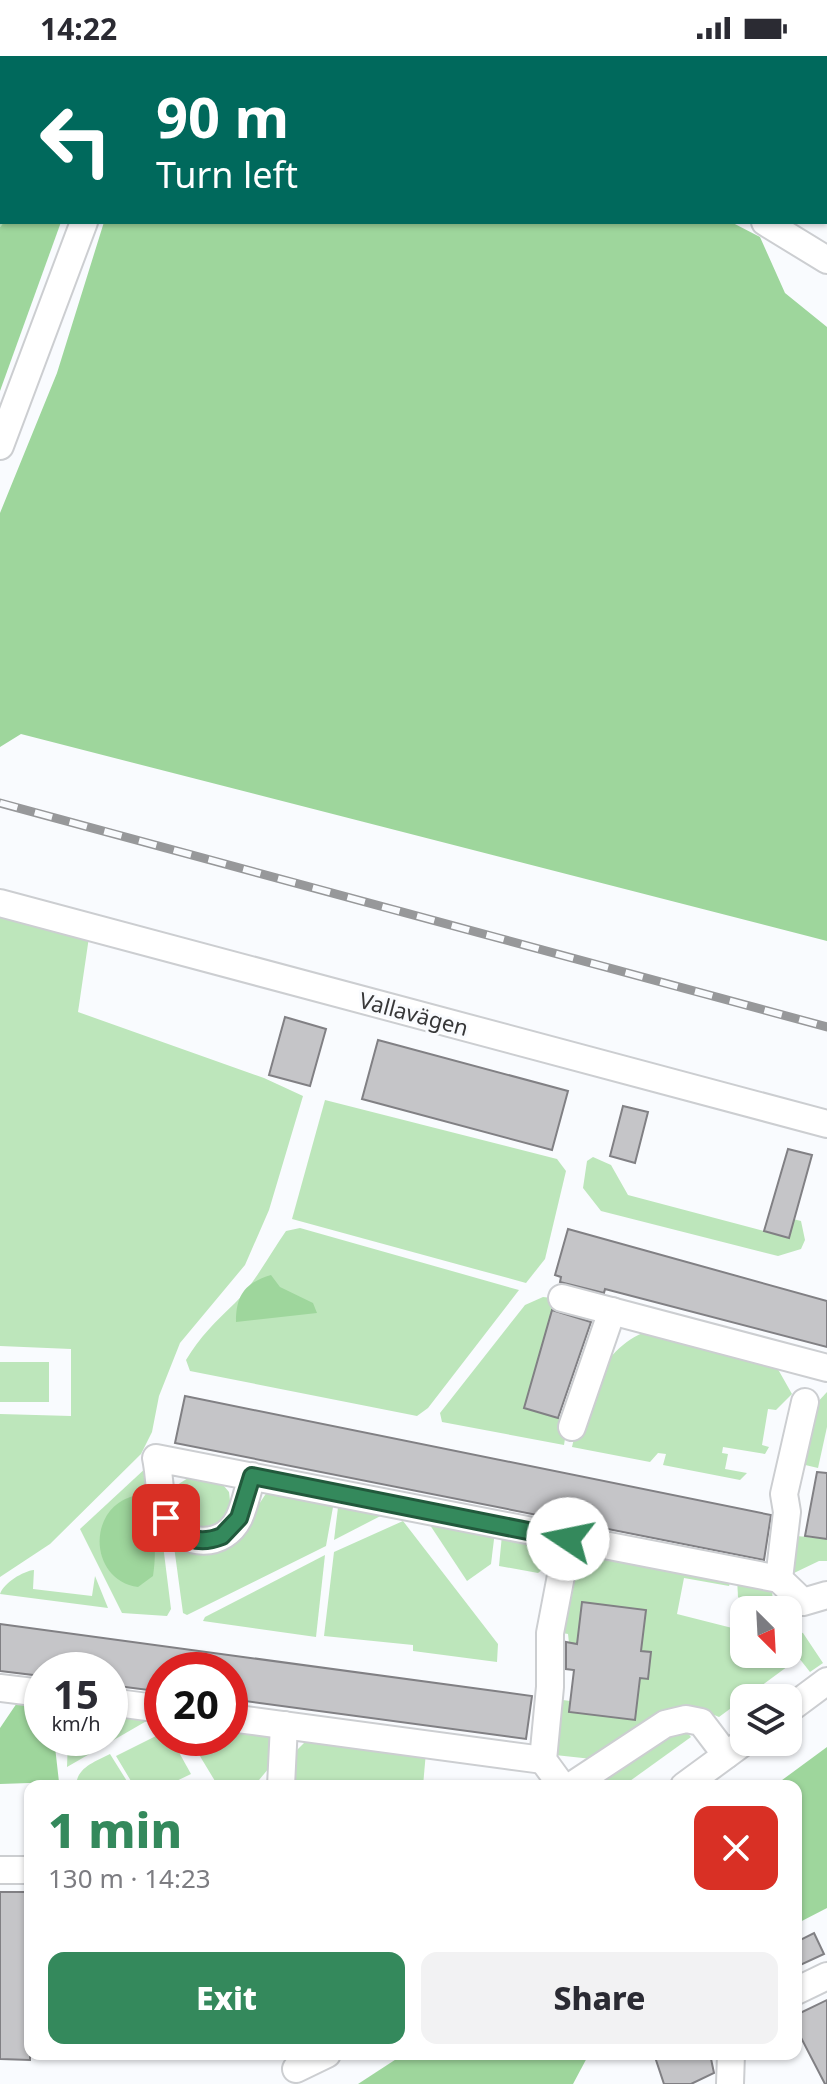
<!DOCTYPE html>
<meta charset="utf-8">
<style>
body{margin:0;font-family:"Noto Sans",sans-serif;background:#f2f2f3;color:#2b2b33;height:100vh;display:flex;flex-direction:column;font-size:30px;white-space:nowrap}
*{box-sizing:border-box;margin:0}
p{font-size:26px;color:#7c7c81}
.icon{flex:none;width:44px;height:44px;fill:none;stroke:currentColor;stroke-width:2;stroke-linecap:round;stroke-linejoin:round}
.map{position:relative;flex:1;overflow:hidden}
.sheet{position:absolute;left:24px;top:1724px;width:778px;height:280px;display:flex;flex-direction:column;background:#fff;border-radius:16px;box-shadow:0 2px 6px #0004}
.sheet>*{flex:none}
.guide{position:absolute;left:0px;top:0px;width:828px;height:168px;box-shadow:0 2px 6px #0004;background:#00695c;color:#fff;overflow:hidden}
.needle{width:52px;rotate:156deg}
.controls{position:absolute;left:730px;top:1540px;display:grid;gap:16px}
.controls a{display:grid;place-items:center;width:72px;height:72px;border-radius:16px;background:#fff;box-shadow:0 2px 6px #0004;font-size:40px}
.speed{position:absolute;left:24px;top:1596px;display:flex;gap:16px;font-size:40px;font-weight:700;text-align:center}
.speed>*{display:grid;place-content:center;width:104px;height:104px;border-radius:50%;background:#fff;box-shadow:0 2px 6px #0004;line-height:1}
.speed small{font-size:20px;font-weight:400}
.speed .limit{border:12px solid #d22;background:#fff;color:#111}
.pin{position:absolute;display:grid;place-items:center;width:68px;height:68px;color:#fff;margin:-34px;border-radius:16px;box-shadow:0 4px 12px #0006}
.me{position:absolute;width:88px;margin:-44px;rotate:281deg;stroke-linejoin:round;filter:drop-shadow(0 0 6px #0008)}
.turn{display:flex;align-items:center;gap:28px;height:168px;padding:0 24px;font-size:36px}
.turn .icon{width:104px;height:104px;stroke-width:2.5}
.turn b{display:block;font-size:56px;line-height:68px}
.round{display:grid;place-items:center;flex:none;width:84px;height:84px;border-radius:16px;background:#f2f2f3}
.head{display:flex;align-items:center;justify-content:space-between;height:136px;padding:0 24px}
h1{font-size:48px;font-weight:800;line-height:60px;color:#34895c}
.cta{display:flex;gap:16px;margin-top:auto;padding:16px 24px}
.cta a{flex:1;height:92px;border-radius:16px;background:#34895c;color:#fff;font-size:32px;font-weight:800;line-height:92px;text-align:center}
.cta a+a{background:#f2f2f3;color:#2b2b33}
.status{display:flex;justify-content:space-between;align-items:center;height:56px;padding:0 40px;background:#fff;direction:ltr}
.status svg{height:22px;fill:currentColor}
.map>svg:first-child{display:block}
.green{fill:#bde6bb}
.forest{fill:#9ed69c}
.building{fill:#c5c5c8;stroke:#818084;stroke-width:2}
.lines{fill:none;stroke-linecap:round;stroke-linejoin:round}
.minor-casing{stroke:#ccced1;stroke-width:30}
.minor{stroke:#fff;stroke-width:26}
.rail-casing{stroke:#97989a;stroke-width:9}
.rail{stroke:#f9fbfe;stroke-width:6;stroke-dasharray:18;stroke-linecap:butt}
.route-casing{stroke:#22593c;stroke-width:20}
.route{stroke:#34895c;stroke-width:14}
.labels{text-anchor:middle;dominant-baseline:central;stroke-width:6;stroke-linejoin:round;paint-order:stroke}
.street-label{font-size:22px;fill:#373738;stroke:#f9fbfe}
</style>
<div class="status"><b>14:22</b><svg viewBox="0 0 49 12"><path d="M0 12V9h3v3zM5 12V6h3v6zM10 12V3h3v9zM15 12V0h3v12zM26 1h20v11H26zM47 4h2v5h-2z"/></svg></div>
<div class="map">
<svg width="827" height="2028" viewBox="0 0 827 2028">
<rect width="100%" height="100%" fill="#f9fbfe"/>
<!-- green -->
<g class="green">
<polygon points="2,30 4,166 0,171 0,34"/>
<polygon points="0,857 89,881 78,956 264,1022 303,1040 269,1154 245,1209 180,1287 159,1340 152,1376 141,1398 50,1488 0,1521 0,1358 71,1360 71,1293 0,1290"/>
<polygon points="325,1044 557,1103 566,1115 545,1203 526,1227 292,1163"/>
<polygon points="593,1101 611,1109 628,1139 764,1175 793,1163 801,1165 805,1184 801,1193 778,1200 601,1155 583,1132 587,1105"/>
<path d="M300,1172l219,62 -91,118 -11,8 -227,-45 -4,-11c14,-23 29,-38 49,-57 19,-19 35,-49 51,-72z"/>
<polygon points="543,1241 552,1242 553,1251 525,1352 568,1364 564,1389 442,1366 440,1357 525,1249"/>
<path d="M658,1272l117,36 17,30 -16,16 -8,-1 -6,36 7,2 -4,7 -42,-7 -1,6 6,1 -3,15 22,4 -7,7 -77,-15 3,-11 -8,-1 -8,9 -78,-15c13,-49 30,-106 86,-119z"/>
<rect x="0" y="1306" width="49" height="40"/>
<polygon points="827,1336 827,1371 818,1412 801,1408 814,1350"/>
<polygon points="148,1410 154,1417 171,1553 167,1560 122,1557 80,1473"/>
<polygon points="193,1419 218,1423 229,1436 231,1453 217,1474 182,1472 173,1437 177,1429"/>
<polygon points="267,1436 335,1440 326,1490 187,1559 183,1557 173,1483 244,1471"/>
<polygon points="339,1443 398,1451 334,1484"/>
<polygon points="424,1460 495,1475 491,1508 467,1525"/>
<polygon points="403,1465 498,1588 497,1606 413,1595 413,1589 324,1580 334,1496"/>
<path d="M502,1479c20,3 50,0 53,24l-17,14 -39,-7z"/>
<polygon points="797,1480 827,1483 827,1505 819,1505 794,1517"/>
<polygon points="594,1497 732,1521 729,1530 684,1522 677,1558 744,1575 744,1598 788,1598 788,1573 803,1577 823,1607 810,1616 799,1602 719,1661 700,1653 592,1703 555,1699 556,1643 570,1645 569,1656 635,1664 640,1622 648,1623 651,1597 641,1595 646,1554 582,1546 577,1588 569,1587 568,1578 557,1576 574,1511"/>
<polygon points="325,1499 316,1581 203,1565 205,1561"/>
<path d="M34,1514l-1,19 59,7 3,-20 13,32 -108,-14c4,-11 23,-23 34,-24z"/>
<polygon points="737,1522 772,1529 773,1554 747,1549 738,1541"/>
<polygon points="123,1654 150,1663 67,1711 68,1682 110,1682 110,1673 119,1673"/>
<polygon points="230,1667 273,1681 274,1706 254,1730 218,1730 189,1682 230,1682"/>
<polygon points="685,1674 691,1681 623,1730 587,1730 669,1675"/>
<polygon points="162,1677 162,1682 171,1682 191,1718 166,1730 134,1730 116,1700"/>
<polygon points="309,1682 426,1696 423,1730 289,1730 290,1701"/>
<path d="M110,1698l20,32h-54c1,-19 19,-24 34,-32z"/>
</g>
<!-- forest -->
<g class="forest">
<polygon points="150,0 358,0 364,2 149,2"/>
<polygon points="4,166 61,166 0,335 0,171"/>
<polygon points="104,166 731,166 760,181 785,237 827,271 827,885 21,678 0,691 0,457 57,317"/>
<path d="M271,1219l9,12 33,16 4,10 -81,9c0,-27 9,-39 35,-47z"/>
<path d="M137,1439c19,18 20,55 16,81l-15,11c-49,-6 -53,-81 -1,-92z"/>
<polygon points="42,1642 42,1682 54,1682 59,1726 0,1728 0,1672 19,1644"/>
<polygon points="827,1691 827,1852 796,1868 796,1730 774,1730"/>
<polygon points="404,1998 589,1998 573,2028 358,2028"/>
</g>
<!-- building -->
<g class="building">
<polygon points="285,961 326,973 310,1030 269,1019"/>
<polygon points="378,984 568,1035 552,1094 362,1043"/>
<polygon points="623,1050 648,1056 635,1107 610,1100"/>
<polygon points="788,1093 812,1099 789,1182 764,1175"/>
<polygon points="568,1173 827,1245 827,1291 605,1233 604,1237 560,1226 561,1221 555,1219"/>
<polygon points="552,1254 591,1266 558,1362 524,1352"/>
<polygon points="185,1340 771,1459 764,1504 175,1387"/>
<polygon points="817,1416 827,1417 827,1483 805,1480"/>
<polygon points="582,1546 646,1554 641,1595 651,1596 648,1623 640,1622 635,1664 569,1656 574,1614 566,1613 566,1586 577,1588"/>
<polygon points="0,1568 532,1640 526,1683 230,1643 230,1614 159,1614 156,1635 110,1629 110,1614 42,1614 42,1620 0,1615"/>
<polygon points="0,1836 30,1836 30,2004 0,2003"/>
<polygon points="814,1877 824,1898 796,1911 796,1886"/>
<polygon points="827,1944 827,2028 825,2028 796,1972 796,1959"/>
<polygon points="654,1998 710,1998 714,2017 691,2028 664,2028"/>
</g>
<g class="lines">
<defs>
<g id="minor">
<polyline points="453,0 458,2"/>
<polyline points="136,2 136,0"/>
<polyline points="765,166 827,204"/>
<polyline points="0,390 84,166"/>
<polyline points="0,847 827,1068"/>
<polyline points="562,1242 827,1312"/>
<polyline points="805,1346 784,1438 787,1456 779,1523 803,1546 827,1539"/>
<polyline points="572,1371 612,1255"/>
<path d="M252,1420c-4,13 -7,29 -13,42 -15,30 -55,30 -71,2 -9,-16 -8,-44 -12,-62l623,121"/>
<polyline points="0,1632 42,1637"/>
<polyline points="110,1646 162,1653"/>
<polyline points="788,1654 827,1625"/>
<polyline points="230,1662 543,1704"/>
<polyline points="281,1730 284,1669"/>
<polyline points="562,1730 543,1704 550,1631 550,1577 568,1483"/>
<polyline points="571,1730 665,1668 686,1663 701,1666 726,1699"/>
<polyline points="684,1730 744,1686"/>
<polyline points="0,1814 30,1814"/>
<polyline points="796,1935 827,1920"/>
<polyline points="296,2013 327,1998"/>
<polyline points="730,2028 731,1998"/>
</g>
</defs>
<!-- minor casing -->
<use href="#minor" class="minor-casing"/>
<!-- minor -->
<use href="#minor" class="minor"/>
<defs>
<polyline id="rail" points="0,747 827,971"/>
</defs>
<!-- rail casing -->
<use href="#rail" class="rail-casing"/>
<!-- rail -->
<use href="#rail" class="rail"/>
</g>
<g class="lines">
<defs>
<path id="route" d="M166,1462c16,20 31,28 56,18l17,-18 13,-42 316,63"/>
</defs>
<!-- route casing -->
<use href="#route" class="route-casing"/>
<!-- route -->
<use href="#route" class="route"/>
</g>
<g class="labels">
<!-- street labels -->
<g class="street-label">
<text transform="translate(414 957) rotate(15)">Vallavägen</text>
</g>
</g>
</svg>
<div class="controls">
<a><svg class="needle" viewBox="-14 -14 28 28"><path d="M0-13l5 13h-10z" fill="#e53935"/><path d="M0 13l5-13h-10z" fill="#7c7c81"/></svg></a>
<a><svg class="icon" aria-label="layers" viewBox="0 0 24 24"><path d="M12 4l9 5-9 5-9-5zM3 14l9 5 9-5"/></svg></a>
</div>
<div class="speed"><div>15<small>km/h</small></div><div class="limit">20</div></div>
<div class="pin" style="left:166px;top:1462px;background:#d93025"><svg class="icon" aria-label="arrive" viewBox="0 0 24 24"><path d="M6 21V4h12l-3 4 3 4H6"/></svg></div>
<svg class="me" style="left:568px;top:1483px" viewBox="-20 -20 40 40"><circle r="19" fill="#fff"/><path d="M0-13L10 11 0 6-10 11z" fill="#34895c"/></svg>
<div class="guide">
<div class="turn"><svg class="icon" aria-label="left" viewBox="0 0 24 24"><path d="M17 20v-9H6M10 6l-5 5 5 5"/></svg><div><b>90 m</b>Turn left</div></div>
</div>
<section class="sheet">
<div class="head"><div><h1>1 min</h1><p>130 m · 14:23</p></div><a class="round" style="background:#d93025;color:#fff"><svg class="icon" aria-label="close" viewBox="0 0 24 24"><path d="M6 6l12 12M18 6L6 18"/></svg></a></div>
<div class="cta"><a>Exit</a><a>Share</a></div>
</section>
</div>
